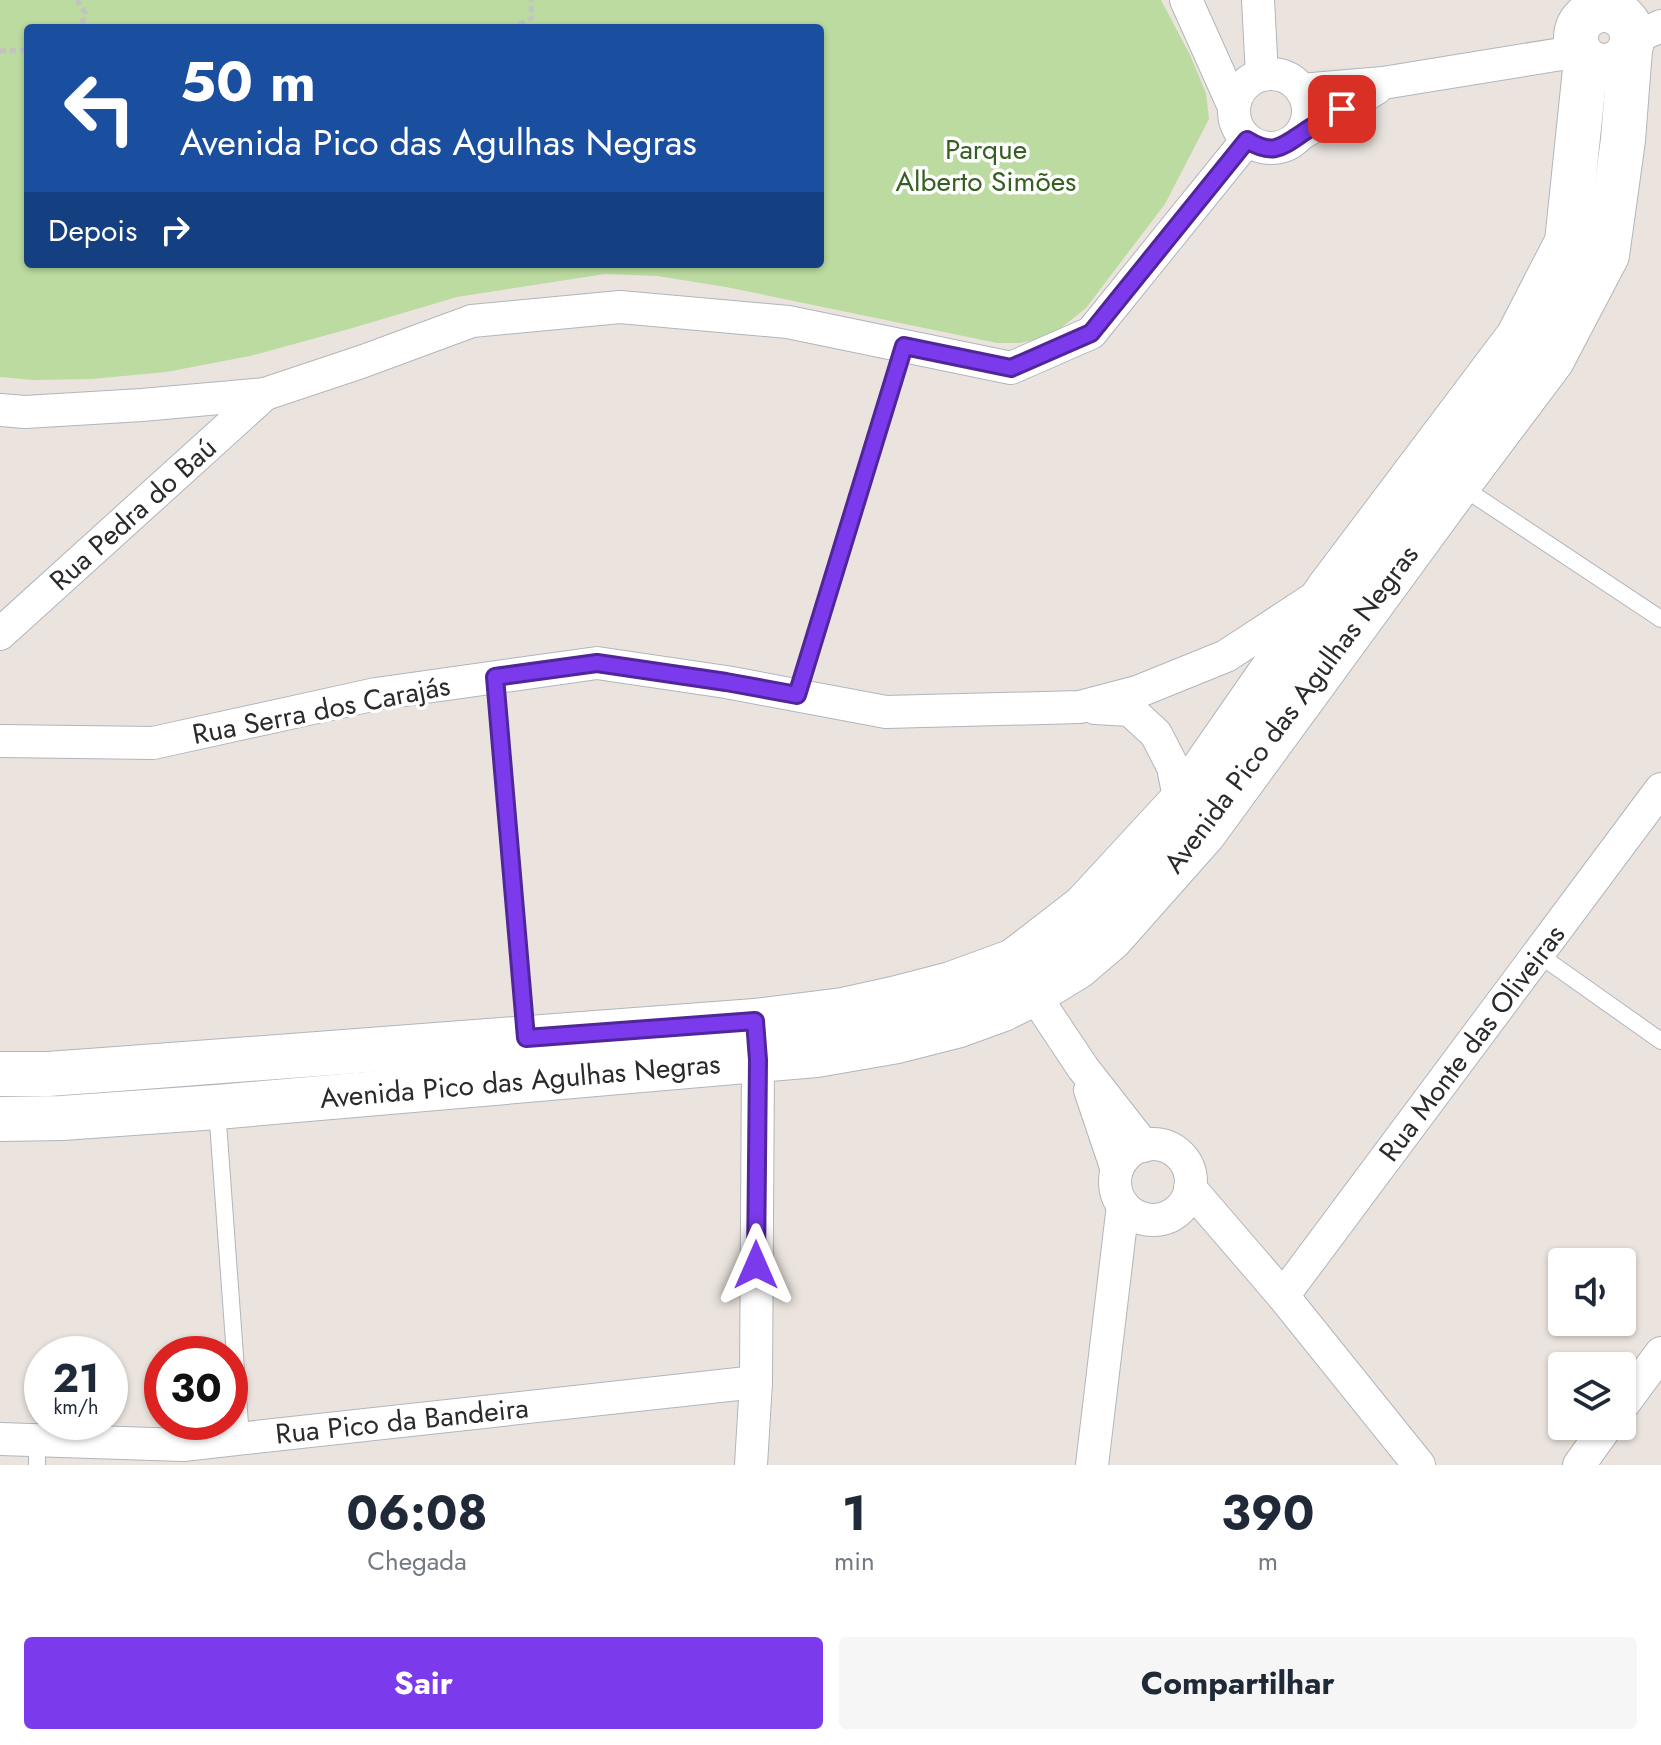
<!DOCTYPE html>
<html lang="pt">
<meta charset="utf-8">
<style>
body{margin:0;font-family:Jost,sans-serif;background:#f6f6f7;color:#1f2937;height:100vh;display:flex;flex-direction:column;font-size:30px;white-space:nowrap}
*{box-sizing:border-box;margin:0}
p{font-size:26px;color:#747a83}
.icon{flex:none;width:44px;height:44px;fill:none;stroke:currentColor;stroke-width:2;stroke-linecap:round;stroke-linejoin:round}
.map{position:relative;height:1465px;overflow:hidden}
.sheet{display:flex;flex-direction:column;background:#fff;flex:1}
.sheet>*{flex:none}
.guide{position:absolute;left:24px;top:24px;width:800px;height:244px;border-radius:8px;box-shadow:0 2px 6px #0004;background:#1a4fa0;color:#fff;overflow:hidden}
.fabs{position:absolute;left:1548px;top:1248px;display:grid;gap:16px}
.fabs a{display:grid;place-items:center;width:88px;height:88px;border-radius:8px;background:#fff;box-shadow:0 2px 6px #0004;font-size:40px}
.speed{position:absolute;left:24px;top:1336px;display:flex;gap:16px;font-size:40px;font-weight:700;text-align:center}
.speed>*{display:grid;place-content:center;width:104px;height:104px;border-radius:50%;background:#fff;box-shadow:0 2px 6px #0004;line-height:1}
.speed small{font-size:20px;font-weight:400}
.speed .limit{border:12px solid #d22;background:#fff;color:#111}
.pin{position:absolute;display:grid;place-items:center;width:68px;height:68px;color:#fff;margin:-34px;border-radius:16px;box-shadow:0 4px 12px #0006}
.me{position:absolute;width:88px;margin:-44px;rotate:0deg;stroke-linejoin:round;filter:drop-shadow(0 0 6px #0008)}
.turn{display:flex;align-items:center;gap:28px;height:168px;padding:0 24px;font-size:36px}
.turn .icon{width:104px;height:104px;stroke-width:2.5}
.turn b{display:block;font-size:56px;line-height:68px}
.then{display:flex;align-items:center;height:76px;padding:0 24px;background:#0003;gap:16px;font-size:30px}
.eta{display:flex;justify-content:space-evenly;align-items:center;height:136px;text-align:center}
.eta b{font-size:48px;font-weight:700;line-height:56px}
.primary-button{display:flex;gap:16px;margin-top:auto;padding:16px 24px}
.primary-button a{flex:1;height:92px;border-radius:8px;background:#7c3aed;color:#fff;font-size:32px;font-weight:700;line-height:92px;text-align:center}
.primary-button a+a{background:#f6f6f7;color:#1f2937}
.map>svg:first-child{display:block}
.green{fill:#bcdba0;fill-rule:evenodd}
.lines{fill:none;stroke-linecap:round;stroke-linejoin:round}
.lane-casing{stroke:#b1b5bc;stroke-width:18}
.street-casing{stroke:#b1b5bc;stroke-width:34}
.secondary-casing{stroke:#b1b5bc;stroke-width:46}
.path{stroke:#c3c3c3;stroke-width:5;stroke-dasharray:6 4;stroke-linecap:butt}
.lane{stroke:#fff;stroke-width:16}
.street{stroke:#fff;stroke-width:32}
.secondary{stroke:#fff;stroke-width:44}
.route-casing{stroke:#51269a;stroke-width:20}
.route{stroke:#7c3aed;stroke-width:14}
.labels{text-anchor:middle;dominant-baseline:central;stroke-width:7;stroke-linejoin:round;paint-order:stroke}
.park-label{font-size:28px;fill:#365f22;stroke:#fff}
.street-label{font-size:28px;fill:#2a2a2a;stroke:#fff}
</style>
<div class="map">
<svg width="1661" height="1465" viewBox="0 0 1661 1465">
<rect width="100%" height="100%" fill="#ebe4de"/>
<!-- green -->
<path class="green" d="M0,0h1161l29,55 16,38 3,26 -44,85 -79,104 -25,20 -22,11 -19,4h-23l-271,-56 -69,-11 -52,-2 -148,23 -108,32 -99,27 -84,16 -74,7 -59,1 -33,-3zM28,28h792v236h-792z"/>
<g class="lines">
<defs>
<g id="lane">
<polyline points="1459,485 1661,619"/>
<polyline points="495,677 526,1036"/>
<polyline points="797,695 904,346"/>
<polyline points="1538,954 1661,1041"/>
<polyline points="217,1109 241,1438"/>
<polyline points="37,1465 37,1441"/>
</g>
<g id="street">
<polyline points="1186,0 1234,107"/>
<polyline points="1258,0 1262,75"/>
<polyline points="1632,39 1661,26"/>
<circle cx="1271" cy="111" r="37"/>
<polyline points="1301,90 1383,83 1580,51"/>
<polyline points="1301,134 1377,88"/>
<polyline points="0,410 25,412 142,405 265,394 361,362 472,321 620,307 788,322 1011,368 1091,333 1247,140"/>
<polyline points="0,634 265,394"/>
<polyline points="1095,708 1130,710 1156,734 1173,767 1180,803"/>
<polyline points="0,741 153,743 376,694 597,663 726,682 886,712 1080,707 1137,692 1226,656 1316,597"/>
<polyline points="1023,978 1083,1068 1144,1146"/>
<polyline points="1090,1090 1117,1170"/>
<circle cx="1153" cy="1182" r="38"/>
<polyline points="1190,1188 1283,1296 1419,1465"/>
<polyline points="1283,1296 1661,789"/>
<polyline points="1622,1406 1661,1353"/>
<polyline points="0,1439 183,1445 756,1382"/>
<polyline points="751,1465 756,1382 758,1060 756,1040"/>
<polyline points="1092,1465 1123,1205"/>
<polyline points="1579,1465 1607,1426"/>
</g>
<g id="secondary">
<circle cx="1604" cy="38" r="28"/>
<polyline points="0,1074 48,1074 117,1069 755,1021 843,1010 893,999 951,984 1014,961 1084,907 1180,803 1329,588 1518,337 1567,242 1586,60"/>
<polyline points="0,1119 62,1118 217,1107 816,1055 897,1041 956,1026 1003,1009 1033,994 1077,967 1111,938 1204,833 1459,484 1552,360 1607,255 1623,140 1630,49"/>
</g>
</defs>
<!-- lane casing -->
<use href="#lane" class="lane-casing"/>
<!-- street casing -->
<use href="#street" class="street-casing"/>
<!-- secondary casing -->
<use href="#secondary" class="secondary-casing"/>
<!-- path -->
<g class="path">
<polyline points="77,0 85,13 81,28"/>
<polyline points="510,28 532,18 531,0"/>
<polyline points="0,51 28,50"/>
</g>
<!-- lane -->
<use href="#lane" class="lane"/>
<!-- street -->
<use href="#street" class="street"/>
<!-- secondary -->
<use href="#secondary" class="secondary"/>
</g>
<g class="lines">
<defs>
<path id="route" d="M756,1265l2,-205 -3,-39 -229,17 -31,-361 102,-14 129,19 71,13 107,-349 107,22 80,-35 156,-193c26,16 35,7 57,-8 12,-8 25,-15 38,-23"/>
</defs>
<!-- route casing -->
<use href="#route" class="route-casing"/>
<!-- route -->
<use href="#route" class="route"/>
</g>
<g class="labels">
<!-- park labels -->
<g class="park-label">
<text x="986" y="149">Parque<tspan x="986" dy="32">Alberto Simões</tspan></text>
</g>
<!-- street labels -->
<g class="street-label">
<text transform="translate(133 514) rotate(-42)">Rua Pedra do Baú</text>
<text transform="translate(1291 709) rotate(-53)">Avenida Pico das Agulhas Negras</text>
<text transform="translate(321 710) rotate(-11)">Rua Serra dos Carajás</text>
<text transform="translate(1472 1043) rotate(-53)">Rua Monte das Oliveiras</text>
<text transform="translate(520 1081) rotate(-5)">Avenida Pico das Agulhas Negras</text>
<text transform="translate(402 1421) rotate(-6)">Rua Pico da Bandeira</text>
</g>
</g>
</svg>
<div class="fabs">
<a><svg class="icon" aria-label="sound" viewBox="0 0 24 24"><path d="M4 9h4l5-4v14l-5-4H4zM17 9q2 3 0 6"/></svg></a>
<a><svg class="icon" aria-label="layers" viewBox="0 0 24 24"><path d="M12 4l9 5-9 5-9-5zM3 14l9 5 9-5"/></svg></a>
</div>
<div class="speed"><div>21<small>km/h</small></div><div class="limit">30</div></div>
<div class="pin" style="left:1342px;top:109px;background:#d93025"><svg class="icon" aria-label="arrive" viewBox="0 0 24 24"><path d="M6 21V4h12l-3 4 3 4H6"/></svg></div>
<svg class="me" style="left:756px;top:1265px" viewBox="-20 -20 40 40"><path d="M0-17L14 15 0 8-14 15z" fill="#7c3aed" stroke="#fff" stroke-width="4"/></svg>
<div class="guide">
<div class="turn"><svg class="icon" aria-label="left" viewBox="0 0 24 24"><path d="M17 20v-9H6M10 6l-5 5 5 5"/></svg><div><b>50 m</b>Avenida Pico das Agulhas Negras</div></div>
<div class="then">Depois<svg class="icon" aria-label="right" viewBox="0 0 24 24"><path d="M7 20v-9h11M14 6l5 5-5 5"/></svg></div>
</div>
</div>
<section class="sheet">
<div class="eta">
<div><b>06:08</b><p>Chegada</p></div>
<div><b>1</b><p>min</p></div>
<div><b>390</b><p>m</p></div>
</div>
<div class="primary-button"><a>Sair</a><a>Compartilhar</a></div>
</section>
